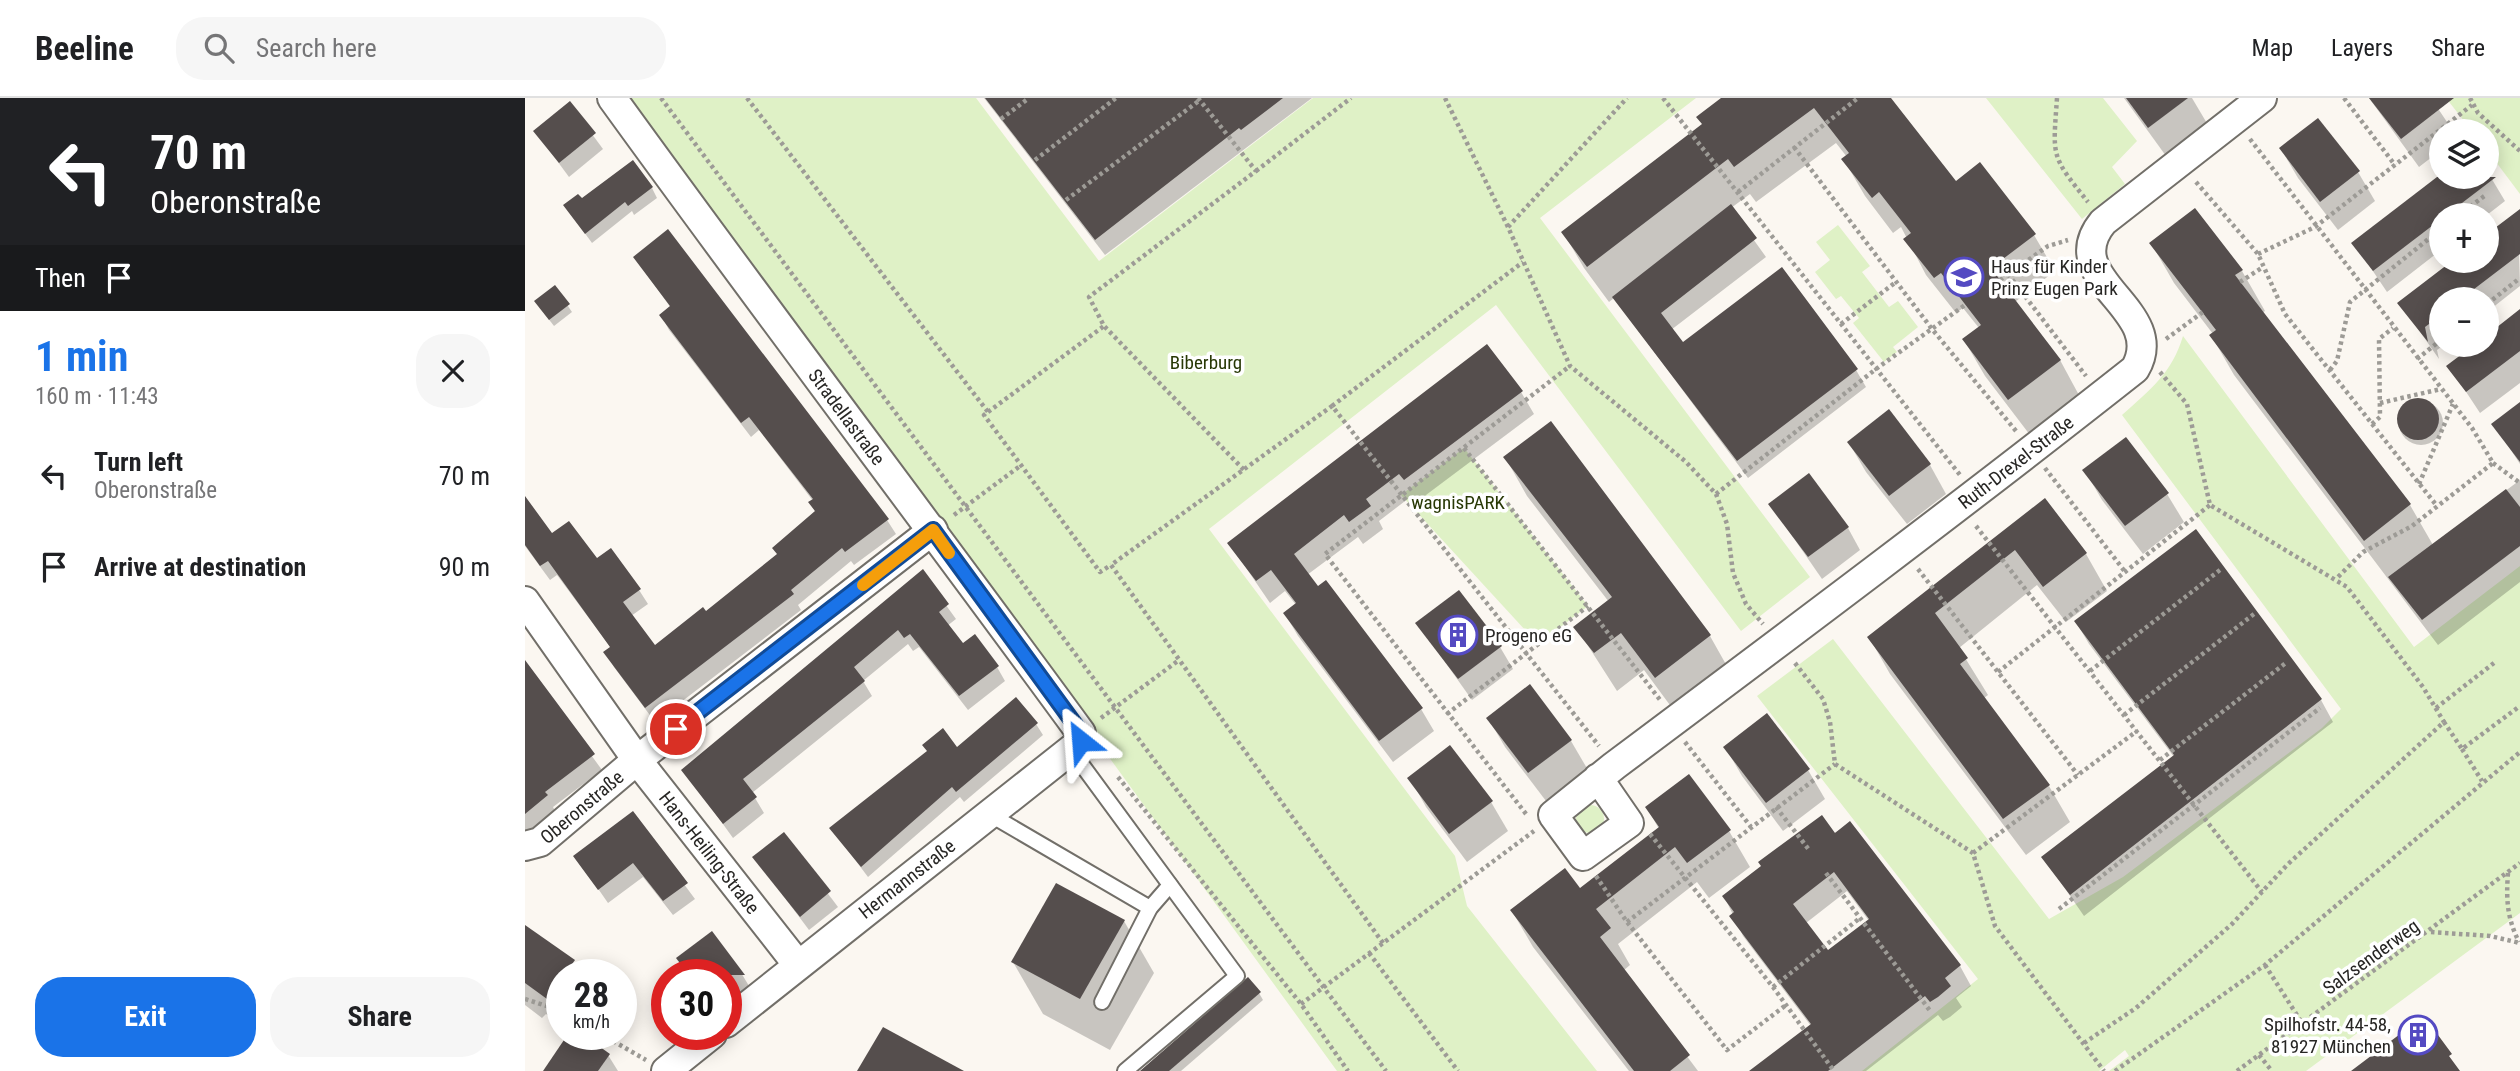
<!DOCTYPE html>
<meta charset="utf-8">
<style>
body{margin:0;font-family:"Roboto Condensed",sans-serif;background:#f6f6f6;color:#202124;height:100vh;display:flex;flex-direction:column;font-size:26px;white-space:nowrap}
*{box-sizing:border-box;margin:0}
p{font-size:23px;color:#757577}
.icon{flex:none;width:38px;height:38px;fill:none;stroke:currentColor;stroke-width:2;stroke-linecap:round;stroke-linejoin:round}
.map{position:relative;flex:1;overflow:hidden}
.drawer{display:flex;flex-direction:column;background:#fff;width:525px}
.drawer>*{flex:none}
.top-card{background:#202124;color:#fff;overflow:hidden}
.tools{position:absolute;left:1904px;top:21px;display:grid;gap:14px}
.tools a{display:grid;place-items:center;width:70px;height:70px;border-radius:50%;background:#fff;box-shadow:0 4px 18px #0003;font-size:35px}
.speed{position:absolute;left:21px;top:861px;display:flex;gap:14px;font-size:35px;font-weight:700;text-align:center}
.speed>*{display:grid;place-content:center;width:91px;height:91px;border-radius:50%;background:#fff;box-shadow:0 4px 18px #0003;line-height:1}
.speed small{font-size:18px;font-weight:400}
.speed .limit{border:10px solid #d22;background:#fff;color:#111}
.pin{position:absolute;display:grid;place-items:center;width:60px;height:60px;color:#fff;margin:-30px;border:4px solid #fff;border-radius:50%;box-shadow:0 2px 7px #0007}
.me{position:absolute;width:77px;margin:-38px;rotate:332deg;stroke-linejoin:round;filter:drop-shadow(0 0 5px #0008)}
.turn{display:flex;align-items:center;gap:24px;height:147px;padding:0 35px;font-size:32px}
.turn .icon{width:91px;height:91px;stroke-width:2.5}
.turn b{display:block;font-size:49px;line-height:60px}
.then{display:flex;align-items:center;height:66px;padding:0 35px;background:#0003;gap:14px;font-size:26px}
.round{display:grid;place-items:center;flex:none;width:74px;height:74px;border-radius:28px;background:#f6f6f6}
.overview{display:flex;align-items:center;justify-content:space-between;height:119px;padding:0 35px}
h1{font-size:42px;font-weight:700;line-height:52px;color:#1a73e8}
.action{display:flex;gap:14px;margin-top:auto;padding:14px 35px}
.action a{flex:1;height:80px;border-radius:28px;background:#1a73e8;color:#fff;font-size:28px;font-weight:700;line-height:80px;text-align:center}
.action a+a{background:#f6f6f6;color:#202124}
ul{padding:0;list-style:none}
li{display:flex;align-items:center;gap:21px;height:91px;padding:0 35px}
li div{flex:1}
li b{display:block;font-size:26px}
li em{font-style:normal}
header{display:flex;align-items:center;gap:42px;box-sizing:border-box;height:98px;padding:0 35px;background:#fff;border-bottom:2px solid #e0e0e0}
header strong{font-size:33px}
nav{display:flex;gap:38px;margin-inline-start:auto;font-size:24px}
.search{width:490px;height:63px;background:#f6f6f6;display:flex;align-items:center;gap:18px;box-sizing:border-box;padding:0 24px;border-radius:28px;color:#757577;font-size:26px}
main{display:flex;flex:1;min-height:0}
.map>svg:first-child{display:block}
.green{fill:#dff1c6}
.shadow{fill:#0003;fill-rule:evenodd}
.building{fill:#554e4d;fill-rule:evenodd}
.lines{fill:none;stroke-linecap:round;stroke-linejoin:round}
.service-casing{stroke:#726f69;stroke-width:18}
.minor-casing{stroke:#726f69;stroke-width:32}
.path{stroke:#9d9b96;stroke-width:4.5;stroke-dasharray:3.5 3.5;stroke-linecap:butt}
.service{stroke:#fff;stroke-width:14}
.minor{stroke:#fff;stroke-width:28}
.route-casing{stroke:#114b97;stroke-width:18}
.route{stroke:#1a73e8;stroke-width:12}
.slow{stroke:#f59e0b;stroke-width:12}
.labels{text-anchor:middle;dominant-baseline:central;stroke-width:7;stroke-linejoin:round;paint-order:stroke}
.poi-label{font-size:19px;fill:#272624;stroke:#fff;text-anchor:start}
.park-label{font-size:19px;fill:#283805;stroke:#fff}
.street-label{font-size:19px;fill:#272624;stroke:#fff}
</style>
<header>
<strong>Beeline</strong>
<div class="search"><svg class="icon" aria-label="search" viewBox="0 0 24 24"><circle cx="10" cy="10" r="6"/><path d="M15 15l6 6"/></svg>Search here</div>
<nav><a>Map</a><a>Layers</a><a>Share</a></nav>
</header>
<main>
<section class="drawer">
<div class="top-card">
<div class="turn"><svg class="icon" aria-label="left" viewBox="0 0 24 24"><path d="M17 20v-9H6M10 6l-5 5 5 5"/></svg><div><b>70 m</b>Oberonstraße</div></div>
<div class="then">Then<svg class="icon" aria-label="arrive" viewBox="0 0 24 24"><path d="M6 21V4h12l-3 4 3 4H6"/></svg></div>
</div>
<div class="overview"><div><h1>1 min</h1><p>160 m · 11:43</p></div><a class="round"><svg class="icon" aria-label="close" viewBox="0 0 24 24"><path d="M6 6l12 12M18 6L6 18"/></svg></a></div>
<ul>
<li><svg class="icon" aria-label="left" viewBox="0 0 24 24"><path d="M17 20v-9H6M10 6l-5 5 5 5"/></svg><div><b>Turn left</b><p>Oberonstraße</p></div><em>70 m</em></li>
<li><svg class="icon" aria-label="arrive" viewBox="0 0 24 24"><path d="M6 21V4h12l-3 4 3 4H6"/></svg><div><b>Arrive at destination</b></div><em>90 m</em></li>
</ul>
<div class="action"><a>Exit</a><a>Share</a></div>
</section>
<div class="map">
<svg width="1995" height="973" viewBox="0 0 1995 973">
<rect width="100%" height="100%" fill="#fbf7f1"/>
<!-- green -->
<g class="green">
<polygon points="105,0 451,0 574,163 788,0 1171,0 1015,120 1285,479 1216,533 971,207 684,431 930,758 942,808 1072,973 812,973"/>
<polygon points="1461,0 1578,0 1612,43 1587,69 1600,86 1557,121"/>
<polygon points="1921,0 1995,0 1995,96 1962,52 1962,33 1947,33"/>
<polygon points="1313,127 1345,168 1337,174 1364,209 1373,203 1393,229 1368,249 1372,254 1359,264 1328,225 1334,220 1316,198 1311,201 1290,174 1305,162 1291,144"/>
<path d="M1658,238l231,311 106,-81v347l-214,158h-197l20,-15 -4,-6 -26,21h-237l116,-92 -221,-283 76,-57 216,280 74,-42 199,-149 19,-19 -219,-294c28,-25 50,-42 61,-79z"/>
<polygon points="939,350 1063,508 1013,546 876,397"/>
<circle cx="1065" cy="721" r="14"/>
</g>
<!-- shadow -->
<g class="shadow">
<polygon points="459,0 787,0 580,157"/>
<polygon points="1199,0 1364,0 1430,85 1509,137 1530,173 1490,204 1535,262 1555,299 1505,337 1460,278 1439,242 1454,230 1438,210 1431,215 1401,177 1376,129 1368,135 1340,98 1319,62 1322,59 1311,45 1231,104 1225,96 1206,110 1241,159 1146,232 1158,247 1331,272 1341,289 1223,380 1089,200 1084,204 1059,170 1038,134 1178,27"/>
<polygon points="1599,0 1667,0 1683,27 1641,58"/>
<polygon points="1844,0 1906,0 1928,33 1916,33 1916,52 1894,69"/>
<polygon points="44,5 78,51 44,79 10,33"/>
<polygon points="1756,51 1833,74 1850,103 1813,132 1773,80"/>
<polygon points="1962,73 1980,103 1962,117 1916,117 1916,152 1862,194 1829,145 1916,78 1962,79"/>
<polygon points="127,90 132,100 109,117 107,113 67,145 40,108"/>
<polygon points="1993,114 1995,188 1962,214 1962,201 1916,201 1916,247 1919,247 1912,252 1914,261 1875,205 1930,163 1962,163 1962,138"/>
<polygon points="1626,145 1717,173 1740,213 1737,215 1885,407 1908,447 1995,382 1995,484 1913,547 1709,277 1686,237 1688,236 1649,185"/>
<polygon points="110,160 362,422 371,436 329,467 326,463 273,507 276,512 130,624 89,569 81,554 86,550 32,477 25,482 0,448 0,401 27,438 114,492 123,506 106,518 129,549 181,516 253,457 291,415 285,405 288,403 234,332 226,339 144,232 136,217 146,210"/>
<polygon points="30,189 47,214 29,228 15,210"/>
<polygon points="1995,213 1995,285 1955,315 1924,268 1952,247 1962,247 1962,239"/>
<polygon points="996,294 1009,316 893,403 888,397 854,423 858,431 838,446 833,439 782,477 896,611 909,633 868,664 773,538 760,516 771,507 760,493 745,505 704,445"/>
<circle cx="1896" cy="325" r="22"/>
<polygon points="1995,306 1995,366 1969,326"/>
<polygon points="1026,325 1185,538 1207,577 1153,618 1119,572 1092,593 1051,529 1084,504 1002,398 980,359"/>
<polygon points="1324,345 1405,367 1421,396 1382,426 1341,374"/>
<polygon points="1560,373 1642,396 1659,424 1618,456 1577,402"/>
<polygon points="1520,402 1561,456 1582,493 1541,524 1512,487 1434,550 1463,597 1459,600 1524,688 1545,724 1501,757 1365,576 1344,539"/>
<polygon points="1245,406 1323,430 1335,452 1297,481"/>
<polygon points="397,474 431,521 422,528 437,548 472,569 480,583 443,612 394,549 388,553 383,546 338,583 347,598 227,695 239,715 208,740 159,672"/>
<polygon points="1551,524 1796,602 1808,624 1559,818 1518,759 1649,659 1564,546"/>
<polygon points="893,526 975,549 988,571 947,602"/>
<polygon points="0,566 77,672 28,709 30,713 0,738"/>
<polygon points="1005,589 1046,643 1063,672 1021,703 980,649 963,620"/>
<polygon points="511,626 518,637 439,704 435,699 343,779 306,730 403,654 432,652"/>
<polygon points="1200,649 1283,672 1300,701 1258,733 1217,678"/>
<polygon points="885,680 966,704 983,733 942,764 901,709"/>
<polygon points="1122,710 1204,733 1225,769 1184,800 1172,784 1093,846 1105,867 1098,873 1173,973 1104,973 1008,849 987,813 1055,792 1134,731"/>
<polygon points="107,716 170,801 148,817 118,779 83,805 51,759"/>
<path d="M1325,726l110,142 11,20 -15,12 6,9 -12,10 -7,4 -5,-6 -72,56h-115l60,-45 -68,-90 -19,-40zM1322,793l22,30 -41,32 -22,-30z"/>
<polygon points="258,736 313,809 284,832 229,759"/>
<polygon points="599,823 629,875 585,952 518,916 488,864"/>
<polygon points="0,829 48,864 56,877 37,877 37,927 21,916 17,920 0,907"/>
<polygon points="154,860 215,873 224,888 201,905 201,877 164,877"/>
<polygon points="734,895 738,902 656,973 617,973"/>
<polygon points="83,957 93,973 20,973"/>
</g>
<!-- building -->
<g class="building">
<polygon points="460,0 758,0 716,32 714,30 570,142"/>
<polygon points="1196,0 1366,0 1431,83 1455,64 1511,136 1466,170 1536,262 1483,302 1437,241 1456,227 1416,175 1409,180 1378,141 1386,135 1354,94 1347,100 1316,61 1324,55 1289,10 1209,69 1203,61 1062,169 1036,134 1177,26 1171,19"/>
<polygon points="1601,0 1663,0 1623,30"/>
<polygon points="1844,0 1929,0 1876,41"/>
<polygon points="45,3 71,35 34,65 8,33"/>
<polygon points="1793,20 1835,73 1795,104 1754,50"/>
<polygon points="108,62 128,89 103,108 100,104 60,136 38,107 53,96 57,100"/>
<polygon points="1912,79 1971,79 1848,173 1826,145"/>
<polygon points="1206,106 1232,140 1136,215 1158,244 1257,169 1333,271 1212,363 1087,199"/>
<polygon points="1670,110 1718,172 1710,177 1886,406 1839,443 1684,237 1691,232 1624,145"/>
<polygon points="1995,111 1995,156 1936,201 1916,201 1916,217 1900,229 1903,244 1872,205 1927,163 1962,163 1962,136"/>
<polygon points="143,131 364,421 320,454 317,450 266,492 269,496 120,610 78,554 85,549 23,463 15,468 0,447 0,398 27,435 44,423 72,460 86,450 116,491 98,504 130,547 178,509 181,513 252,456 247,450 290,413 283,404 288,401 224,319 216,325 134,217 145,208 108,159"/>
<polygon points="30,187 45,206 24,222 9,203"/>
<polygon points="1995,211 1995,253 1941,294 1921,268 1949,247 1962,247 1962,237"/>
<polygon points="962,246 998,293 879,382 874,376 841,401 846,408 824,424 819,417 769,456 793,488 801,482 898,610 854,643 758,515 771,505 746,472 731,483 702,445"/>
<circle cx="1893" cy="321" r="21"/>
<polygon points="1995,304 1995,364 1966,326"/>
<polygon points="1364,311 1406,366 1364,398 1322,344"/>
<polygon points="1026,323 1186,537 1130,580 1096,535 1069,555 1048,529 1087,499 978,359"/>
<polygon points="1601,339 1644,395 1600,428 1557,372"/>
<polygon points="1284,375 1324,429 1283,459 1243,406"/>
<polygon points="1981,391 1995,409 1995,448 1897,522 1863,479"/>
<polygon points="1520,400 1562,455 1518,489 1490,452 1410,515 1443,560 1435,566 1525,687 1478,721 1342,539"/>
<polygon points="1671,431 1797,601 1545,797 1516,759 1649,657 1549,523"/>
<polygon points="398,471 424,506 414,514 438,545 450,536 474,568 434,598 385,536 379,540 373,532 329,569 340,583 218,681 232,699 198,726 156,672"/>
<polygon points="934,492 977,548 933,581 890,525"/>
<polygon points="0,562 70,656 20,694 23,697 0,716"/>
<polygon points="1005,586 1047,642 1003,675 961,620"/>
<polygon points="491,599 513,625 431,694 427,689 336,769 304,730 402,653 397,647 418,630 432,649"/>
<polygon points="1242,615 1285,671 1241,705 1198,649"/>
<polygon points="925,647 968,703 924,736 882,680"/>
<polygon points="1164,676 1206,732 1162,765 1150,749 1071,811 1086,830 1075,839 1165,957 1145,973 1109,973 985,812 1040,770 1055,790 1134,729 1120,709"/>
<polygon points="108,713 163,785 138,803 108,765 73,792 48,758"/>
<path d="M1297,717l13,18 15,-12 111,144 -16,13 6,8 -13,11 -8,5 -5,-6 -97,75h-79l62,-47 -82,-108 5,-4 -12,-16 39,-30 -3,-4zM1309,774l35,47 -41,31 -35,-46z"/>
<polygon points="259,734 306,793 275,819 227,759"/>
<polygon points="531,785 600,822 555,901 486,864"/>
<polygon points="0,827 50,862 22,901 0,885"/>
<polygon points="187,833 220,877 164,877 151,860"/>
<polygon points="723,879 736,894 644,973 615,973"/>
<polygon points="1899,918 1927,956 1924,958 1935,973 1826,973"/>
<polygon points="358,929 439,973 332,973"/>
<polygon points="43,936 57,936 85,956 73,973 18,973"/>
</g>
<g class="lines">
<defs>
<g id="service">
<polyline points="546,652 712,878 600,973"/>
<polyline points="464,716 625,810"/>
<polyline points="577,904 625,810 645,787"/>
</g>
<g id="minor">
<path id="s1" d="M87,0c154,213 314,423 469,635l1,8 -356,282"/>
<path id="s2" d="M0,503l112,159 161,205"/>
<path id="s3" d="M1073,680l31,45 -46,33 -30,-41 61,-49c175,-131 350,-262 521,-397 35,-60 -80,-89 -32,-147l159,-124"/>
<path id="s4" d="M0,748l15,-4 97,-82 296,-230"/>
<polyline points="141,973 187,936"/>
</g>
</defs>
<!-- service casing -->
<use href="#service" class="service-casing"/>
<!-- minor casing -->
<use href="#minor" class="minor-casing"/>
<!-- path -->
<g class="path">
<polyline points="136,0 861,973"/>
<polyline points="222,0 463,314 459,317 575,474 586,467"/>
<polyline points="673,0 731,73 564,199 579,228 720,373"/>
<polyline points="920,0 983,129 1045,268 1161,364 1191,396 1202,426 1208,475 1221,506 1238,526"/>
<polyline points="1138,0 1435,377"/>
<path d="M1532,0c-4,59 -7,57 31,104"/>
<polyline points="1819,0 1870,67"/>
<polyline points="1945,0 1953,15 1995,53"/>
<polyline points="476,21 504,0"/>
<polyline points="1725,41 1947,330 1968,365 1887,428 1838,454 1812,480"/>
<polyline points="1269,49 1407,231 1491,333"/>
<polyline points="510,62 591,0"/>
<polyline points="731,73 826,0"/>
<polyline points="1671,84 1733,156 1760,216 1912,408"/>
<polyline points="1213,94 1333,0"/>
<polyline points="541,102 675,2"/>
<polyline points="1934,117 1962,96"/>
<polyline points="983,129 1102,0"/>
<polyline points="1733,156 1790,129 1947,7"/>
<polyline points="1483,176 1561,278"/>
<polyline points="1475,182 1523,148 1543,142"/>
<polyline points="1715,184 1738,169"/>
<polyline points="1962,206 1995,180"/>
<polyline points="1316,226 1371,184"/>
<polyline points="1641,241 1678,214"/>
<polyline points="1892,261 1916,242"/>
<polyline points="1805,272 1812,263 1825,204 1916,131"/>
<polyline points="1635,274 1662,306 1685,407 1822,489 1898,589 1919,624"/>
<polyline points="1855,305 1916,291"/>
<polyline points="807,308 998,164"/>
<polyline points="463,314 579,228"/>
<polyline points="1847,326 1855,319 1854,241 1868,230"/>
<polyline points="939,350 1136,603"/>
<polyline points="1968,365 1995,385"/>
<polyline points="1520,370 1601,475"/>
<polyline points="1894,386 1928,306"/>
<polyline points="1191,396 1351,271 1440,207"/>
<polyline points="429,417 495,368"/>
<polyline points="1451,428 1737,794"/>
<polyline points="1393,471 1553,677"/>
<polyline points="1270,565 1298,601 1305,624 1310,666 1448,755 1470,828 1579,973"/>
<polyline points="1565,573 1695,472"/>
<polyline points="1473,574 1685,407"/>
<polyline points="1911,610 1969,565"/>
<polyline points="922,616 1063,508"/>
<polyline points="1599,617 1729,516"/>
<polyline points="576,620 654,562"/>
<polyline points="1160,644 1226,729"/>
<polyline points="1937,651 1957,683"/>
<polyline points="1635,662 1762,564"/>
<polyline points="593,679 776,906 823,973"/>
<polyline points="1251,709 1285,753"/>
<polyline points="1001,716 800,456 1045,268"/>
<polyline points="1125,736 1248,889 1309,973"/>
<polyline points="1448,755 1612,633"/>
<polyline points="1301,775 1406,914"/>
<path d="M1983,775c-2,26 -1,45 11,69"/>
<polyline points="1071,778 1102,824 1202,952 1261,907"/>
<polyline points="1534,811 1795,610"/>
<polyline points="1102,824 1310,666"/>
<polyline points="1906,834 1965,838 1995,845"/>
<polyline points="858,845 586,467 807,308 1074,648"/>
<polyline points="844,855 933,973"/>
<polyline points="1740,867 1777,925"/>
<polyline points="1248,889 1335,820"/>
<polyline points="0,901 37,913"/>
<polyline points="776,906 1009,733"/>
<polyline points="76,936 121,962"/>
<polyline points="1559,945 1611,910 1707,826 1763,766 1919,624 1937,651 1995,608"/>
<polyline points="1734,957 1747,973"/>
<polyline points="1590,973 1740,867 1995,654"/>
<polyline points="1712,973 1995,765"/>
</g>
<!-- service -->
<use href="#service" class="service"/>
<!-- minor -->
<use href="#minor" class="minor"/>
</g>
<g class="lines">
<defs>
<polyline id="route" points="151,631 408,432 556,635 556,643"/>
</defs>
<!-- route casing -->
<use href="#route" class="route-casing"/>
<!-- route -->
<use href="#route" class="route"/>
<!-- slow -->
<polyline class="slow" points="338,487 408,432 424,455"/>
</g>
<!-- icons -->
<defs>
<symbol id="school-ring" viewBox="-11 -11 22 22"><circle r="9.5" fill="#fff" stroke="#544ac2" stroke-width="1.5"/><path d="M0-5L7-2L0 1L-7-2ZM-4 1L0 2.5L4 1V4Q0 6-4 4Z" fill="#544ac2"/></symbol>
<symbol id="building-ring" viewBox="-11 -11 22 22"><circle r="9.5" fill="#fff" stroke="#544ac2" stroke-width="1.5"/><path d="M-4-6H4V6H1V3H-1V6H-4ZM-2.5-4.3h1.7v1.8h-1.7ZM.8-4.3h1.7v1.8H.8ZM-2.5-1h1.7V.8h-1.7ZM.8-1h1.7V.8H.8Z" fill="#544ac2"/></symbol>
</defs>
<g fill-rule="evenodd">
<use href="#school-ring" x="1417" y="157" width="44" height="44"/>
<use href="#building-ring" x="911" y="515" width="44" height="44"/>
<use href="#building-ring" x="1871" y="915" width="44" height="44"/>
</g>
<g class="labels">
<!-- poi labels -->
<g class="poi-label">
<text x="1466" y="168">Haus für Kinder<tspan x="1466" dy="22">Prinz Eugen Park</tspan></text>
<text x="960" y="537">Progeno eG</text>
<text x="1866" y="926" text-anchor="end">Spilhofstr. 44-58,<tspan x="1866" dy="22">81927 München</tspan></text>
</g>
<!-- park labels -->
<g class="park-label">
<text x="681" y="264">Biberburg</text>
<text x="933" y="404">wagnisPARK</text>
</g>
<!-- street labels -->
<g class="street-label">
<text stroke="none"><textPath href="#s1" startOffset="396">Stradellastraße</textPath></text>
<text stroke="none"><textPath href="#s3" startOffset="744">Ruth-Drexel-Straße</textPath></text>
<text stroke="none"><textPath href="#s4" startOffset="70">Oberonstraße</textPath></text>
<text stroke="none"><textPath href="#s2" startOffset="312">Hans-Heiling-Straße</textPath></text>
<text transform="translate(382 781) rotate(-38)">Hermannstraße</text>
<text transform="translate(1846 859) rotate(-36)">Salzsenderweg</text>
</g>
</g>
</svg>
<div class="tools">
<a><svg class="icon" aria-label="layers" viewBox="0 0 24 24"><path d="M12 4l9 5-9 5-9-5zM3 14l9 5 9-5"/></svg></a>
<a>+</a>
<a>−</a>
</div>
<div class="speed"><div>28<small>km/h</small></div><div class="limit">30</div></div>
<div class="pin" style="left:151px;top:631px;background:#d93025"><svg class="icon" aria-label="arrive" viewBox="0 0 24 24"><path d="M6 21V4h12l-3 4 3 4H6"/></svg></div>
<svg class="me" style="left:556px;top:643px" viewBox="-20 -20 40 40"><path d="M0-17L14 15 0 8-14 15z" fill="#1a73e8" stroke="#fff" stroke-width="4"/></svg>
</div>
</main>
